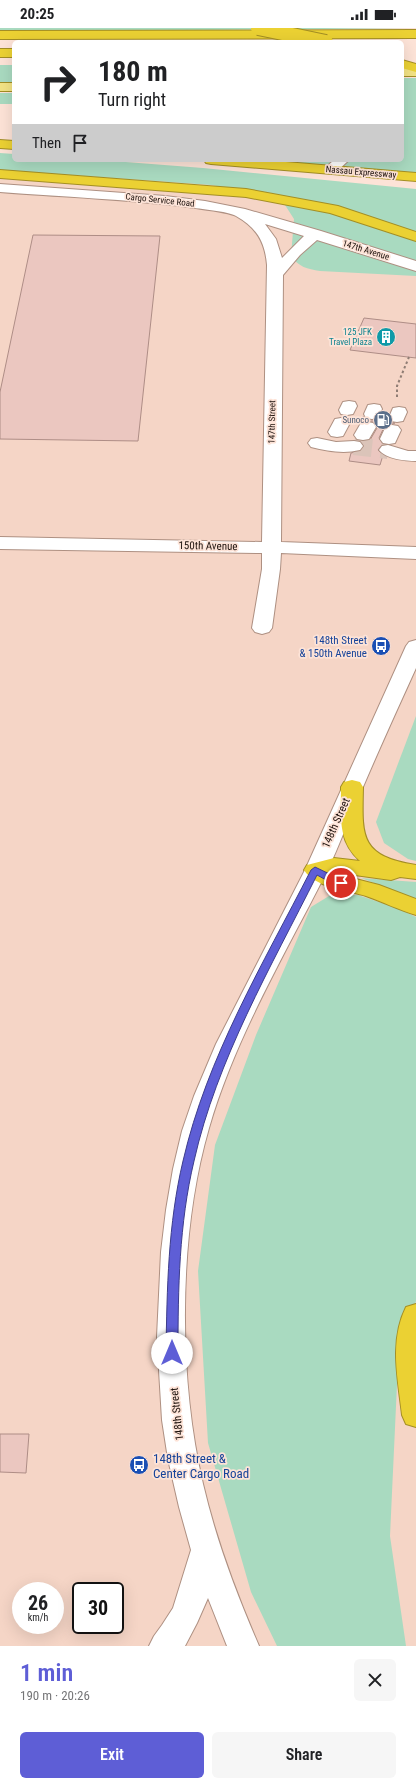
<!DOCTYPE html>
<meta charset="utf-8">
<style>
body{margin:0;font-family:"Roboto Condensed",sans-serif;background:#f6f6f6;color:#202124;height:100vh;display:flex;flex-direction:column;font-size:15px;white-space:nowrap}
*{box-sizing:border-box;margin:0}
p{font-size:13px;color:#757577}
.icon{flex:none;width:22px;height:22px;fill:none;stroke:currentColor;stroke-width:2;stroke-linecap:round;stroke-linejoin:round}
.map{position:relative;height:1618px;overflow:hidden}
.sheet{display:flex;flex-direction:column;background:#fff;flex:1}
.sheet>*{flex:none}
.hud{position:absolute;left:12px;top:12px;width:392px;height:122px;border-radius:6px;box-shadow:0 4px 16px #0002;background:#fff;color:#202124;overflow:hidden}
.speed{position:absolute;left:12px;top:1554px;display:flex;gap:8px;font-size:20px;font-weight:700;text-align:center}
.speed>*{display:grid;place-content:center;width:52px;height:52px;border-radius:50%;background:#fff;box-shadow:0 4px 16px #0002;line-height:1}
.speed small{font-size:10px;font-weight:400}
.speed .limit{border:2px solid #111;border-radius:6px;background:#fff;color:#111}
.pin{position:absolute;display:grid;place-items:center;width:34px;height:34px;color:#fff;margin:-17px;border:2px solid #fff;border-radius:50%;box-shadow:0 1px 4px #0007}
.me{position:absolute;width:44px;margin:-22px;rotate:0deg;stroke-linejoin:round;filter:drop-shadow(0 0 3px #0008)}
.turn{display:flex;align-items:center;gap:14px;height:84px;padding:0 20px;font-size:18px}
.turn .icon{width:52px;height:52px;stroke-width:2.5}
.turn b{display:block;font-size:28px;line-height:34px}
.then{display:flex;align-items:center;height:38px;padding:0 20px;background:#0003;gap:8px;font-size:15px}
.round{display:grid;place-items:center;flex:none;width:42px;height:42px;border-radius:6px;background:#f6f6f6}
.overview{display:flex;align-items:center;justify-content:space-between;height:68px;padding:0 20px}
h1{font-size:24px;font-weight:600;line-height:30px;color:#5e5ed6}
.cta{display:flex;gap:8px;margin-top:auto;padding:8px 20px}
.cta a{flex:1;height:46px;border-radius:6px;background:#5e5ed6;color:#fff;font-size:16px;font-weight:600;line-height:46px;text-align:center}
.cta a+a{background:#f6f6f6;color:#202124}
.status{display:flex;justify-content:space-between;align-items:center;height:28px;padding:0 20px;background:#fff;direction:ltr}
.status svg{height:11px;fill:currentColor}
.map>svg:first-child{display:block}
.built{fill:#f5d5c6;fill-rule:evenodd}
.green{fill:#a9dac0}
.building{fill:#ebc7c0;stroke:#ae8d86}
.lines{fill:none;stroke-linecap:round;stroke-linejoin:round}
.minor-tunnel{stroke:#dbc4b9;stroke-width:18;stroke-dasharray:18 9;stroke-linecap:butt}
.minor-casing{stroke:#ae9082;stroke-width:2}
.major-casing{stroke:#a38e25;stroke-width:2}
.highway-casing{stroke:#a38e25;stroke-width:2}
.path{stroke:#8f7d74;stroke-width:2;stroke-dasharray:2.5 2.5;stroke-linecap:butt}
.minor{fill:#fff;fill-rule:evenodd}
.major{fill:#f3e385;fill-rule:evenodd}
.highway{fill:#ebd133;fill-rule:evenodd}
.highway-bridge-casing{stroke:#a38e25;stroke-width:16;stroke-linecap:butt}
.highway-bridge{stroke:#ebd133;stroke-width:14}
.route{fill:#5e5ed6;stroke:#3d3d8b}
.labels{text-anchor:middle;dominant-baseline:central;stroke-width:3.5;stroke-linejoin:round;paint-order:stroke}
.far-street-label{font-size:9px;fill:#1c110c;stroke:#fde3d7}
.far-culture-label{font-size:9px;fill:#0d838f;stroke:#fde3d7;text-anchor:end}
.far-service-label{font-size:9px;fill:#4e5e75;stroke:#fde3d7;text-anchor:end}
.street-label{font-size:11px;fill:#1c110c;stroke:#fde3d7}
.transit-label{font-size:11px;fill:#164399;stroke:#fde3d7;text-anchor:end}
.near-transit-label{font-size:13px;fill:#164399;stroke:#fde3d7;text-anchor:start}
</style>
<div class="status"><b>20:25</b><svg viewBox="0 0 49 12"><path d="M0 12V9h3v3zM5 12V6h3v6zM10 12V3h3v9zM15 12V0h3v12zM26 1h20v11H26zM47 4h2v5h-2z"/></svg></div>
<div class="map">
<svg width="416" height="1618" viewBox="0 0 416 1618">
<rect width="100%" height="100%" fill="#fde3d7"/>
<!-- built -->
<path class="built" d="M0,137l416,36v1445h-416zM21,1563h34v34h-34zM81,1563h34v34h-34z"/>
<!-- green -->
<g class="green">
<polygon points="0,0 416,0 19,4 0,4"/>
<rect x="0" y="37" width="14" height="18"/>
<polygon points="402,50 416,50 416,145 262,132 402,132"/>
<rect x="0" y="65" width="14" height="11"/>
<path d="M0,125l14,1v6h86l103,8 213,21v87l-96,-5c-13,-2 -21,-4 -29,-15l3,-37 -9,-14 -24,-11 -50,-9 -211,-15z"/>
<polygon points="416,688 416,833 408,831 384,815 376,794"/>
<polygon points="361,850 416,854 416,871"/>
<polygon points="358,867 400,881 416,889 416,1273 398,1335 390,1508 406,1618 277,1618 251,1564 208,1415 198,1243 215,1117 256,1007 311,879 329,868"/>
</g>
<!-- building -->
<g class="building">
<polygon points="33,207 160,208 138,413 0,411 0,364"/>
<polygon points="364,290 416,296 416,330 350,322"/>
<polygon points="381,387 388,388 390,394 395,395 385,397 379,410 383,416 378,422 383,427 380,437 349,433 351,425 360,423 364,419 361,413 370,412 377,400 373,394 362,393 363,388 366,391 372,392 378,391"/>
<polygon points="0,1406 29,1406 26,1445 0,1444"/>
</g>
<g class="lines">
<!-- minor-tunnel -->
<polyline class="minor-tunnel" points="354,418 388,422"/>
<defs>
<g id="minor">
<polygon points="334,132 349,132 335,145 325,145 323,142"/>
<path d="M0,156l165,12 40,5 40,8 76,22 95,30v10l-99,-31 -17,15 -17,20 -2,267 135,5v12l-135,-6 -1,16 -8,59 -3,4 -7,2 -7,-2 -3,-4 10,-59v-16l-262,-4v-12l262,5 5,-277c-2,-23 -10,-37 -31,-49 -9,-5 -36,-7 -48,-9 -62,-8 -125,-10 -188,-15zM265,196l39,12 -22,22 -6,-19z"/>
<polygon points="349,373 355,374 357,378 353,386 347,387 341,386 339,382 343,374"/>
<polygon points="374,376 380,377 382,381 378,390 372,391 366,390 364,386 368,377"/>
<polygon points="399,379 405,380 407,384 403,393 397,394 391,393 389,389 393,380"/>
<polygon points="341,390 347,391 350,395 343,408 337,409 331,408 328,404 335,391"/>
<polygon points="367,394 373,395 376,399 369,411 363,412 357,411 354,407 361,395"/>
<polygon points="392,397 398,398 401,402 395,415 389,416 383,415 380,411 386,398"/>
<path d="M317,410l19,4 18,-1 6,1 3,4 -3,4c-17,4 -32,1 -49,-3l-3,-4 3,-4z"/>
<path d="M388,417l20,6h8v10c-10,0 -30,-2 -37,-11l3,-4z"/>
<path d="M416,612v28c-18,40 -36,79 -53,119 -13,28 -23,58 -37,86 -42,83 -91,165 -117,255 -31,107 -31,248 -6,356 13,56 33,109 56,162h-32l-19,-48 -11,25 -12,23h-36l5,-10 8,-11 11,-17 18,-58 -12,-43 -11,-48 -6,-39 -5,-83 4,-85 5,-42 7,-41 9,-38 12,-35 22,-52 89,-174 101,-224 3,-4z"/>
</g>
<g id="major">
<rect x="402" y="40" width="14" height="8"/>
<rect x="0" y="55" width="14" height="8"/>
</g>
<g id="highway">
<polygon points="416,2 416,10 0,11 0,3"/>
<rect x="0" y="21" width="14" height="8"/>
<polygon points="402,32 416,36 416,44 402,40"/>
<polygon points="0,112 14,113 14,121 0,120"/>
<polygon points="204,132 262,132 416,145 416,153 211,136 206,135"/>
<polygon points="0,142 246,161 338,178 416,204 416,213 330,185 246,169 0,150"/>
<path d="M352,752l8,2 3,5c-1,49 -4,69 53,78v14l-16,-2 -9,3 -51,-7 8,4 31,8 37,14v16c-17,-5 -33,-13 -50,-19 -18,-6 -51,-8 -62,-26l3,-5 27,-7 26,3c-23,-20 -19,-46 -19,-74l3,-5z"/>
<path d="M416,1276v123l-10,-3 -4,-9c-4,-36 -13,-74 4,-108z"/>
</g>
</defs>
<!-- minor casing -->
<use href="#minor" class="minor-casing"/>
<!-- major casing -->
<use href="#major" class="major-casing"/>
<!-- highway casing -->
<use href="#highway" class="highway-casing"/>
<!-- path -->
<polyline class="path" points="397,369 397,358 409,329"/>
<!-- minor -->
<use href="#minor" class="minor"/>
<!-- major -->
<use href="#major" class="major"/>
<!-- highway -->
<use href="#highway" class="highway"/>
<defs>
<polyline id="highway-bridge" points="258,0 326,14"/>
</defs>
<!-- highway-bridge casing -->
<use href="#highway-bridge" class="highway-bridge-casing"/>
<!-- highway-bridge -->
<use href="#highway-bridge" class="highway-bridge"/>
</g>
<!-- route -->
<path class="route" d="M315,839l29,14 1,2 -4,3h-4l-20,-11c-46,92 -100,184 -123,286 -15,63 -16,128 -16,192l-2,4 -4,1 -4,-1 -2,-4c1,-64 2,-129 17,-192 24,-104 80,-197 128,-291z"/>
<!-- icons -->
<defs>
<symbol id="building-disc" viewBox="-11 -11 22 22"><circle r="9.5" fill="#0f9aa8" stroke="#fde3d7"/><path d="M-4-6H4V6H1V3H-1V6H-4ZM-2.5-4.3h1.7v1.8h-1.7ZM.8-4.3h1.7v1.8H.8ZM-2.5-1h1.7V.8h-1.7ZM.8-1h1.7V.8H.8Z" fill="#fff"/></symbol>
<symbol id="fuel-disc" viewBox="-11 -11 22 22"><circle r="9.5" fill="#5c6f8a" stroke="#fde3d7"/><path d="M-5.5-6h7V0h2V4h1.3V-2.5L3-4.5l.8-.8L6-3V5H2.5V1h-1V6h-7ZM-4.2-4.7v3.2H.2V-4.7Z" fill="#fff"/></symbol>
<symbol id="bus-disc" viewBox="-11 -11 22 22"><circle r="9.5" fill="#1a4fb4" stroke="#fde3d7"/><path d="M-5-6H5V4H4V6H2V4H-2V6H-4V4H-5ZM-3.5-4V0h7V-4ZM-3.5 1.2v1.5H-2V1.2ZM2 1.2v1.5H3.5V1.2Z" fill="#fff"/></symbol>
</defs>
<g fill-rule="evenodd">
<use href="#building-disc" x="375" y="298" width="22" height="22"/>
<use href="#fuel-disc" x="372" y="381" width="22" height="22"/>
<use href="#bus-disc" x="370" y="607" width="22" height="22"/>
<use href="#bus-disc" x="128" y="1426" width="22" height="22"/>
</g>
<g class="labels">
<!-- far-street labels -->
<g class="far-street-label">
<text transform="translate(361 144) rotate(5)">Nassau Expressway</text>
<text transform="translate(160 172) rotate(6)">Cargo Service Road</text>
<text transform="translate(366 222) rotate(17)">147th Avenue</text>
<text transform="translate(272 394) rotate(-89)">147th Street</text>
</g>
<!-- far-culture labels -->
<g class="far-culture-label">
<text x="372" y="304">125 JFK<tspan x="372" dy="10">Travel Plaza</tspan></text>
</g>
<!-- far-service labels -->
<g class="far-service-label">
<text x="369" y="392">Sunoco</text>
</g>
<!-- street labels -->
<g class="street-label">
<text transform="translate(208 518) rotate(1)">150th Avenue</text>
<text transform="translate(336 795) rotate(-66)">148th Street</text>
<text transform="translate(177 1386) rotate(-96)">148th Street</text>
</g>
<!-- transit labels -->
<g class="transit-label">
<text x="367" y="612">148th Street<tspan x="367" dy="13">&amp; 150th Avenue</tspan></text>
</g>
<!-- near-transit labels -->
<g class="near-transit-label">
<text x="153" y="1430">148th Street &amp;<tspan x="153" dy="15">Center Cargo Road</tspan></text>
</g>
</g>
</svg>
<div class="speed"><div>26<small>km/h</small></div><div class="limit">30</div></div>
<div class="pin" style="left:341px;top:855px;background:#d93025"><svg class="icon" aria-label="arrive" viewBox="0 0 24 24"><path d="M6 21V4h12l-3 4 3 4H6"/></svg></div>
<svg class="me" style="left:172px;top:1325px" viewBox="-20 -20 40 40"><circle r="19" fill="#fff"/><path d="M0-13L10 11 0 6-10 11z" fill="#5e5ed6"/></svg>
<div class="hud">
<div class="turn"><svg class="icon" aria-label="right" viewBox="0 0 24 24"><path d="M7 20v-9h11M14 6l5 5-5 5"/></svg><div><b>180 m</b>Turn right</div></div>
<div class="then">Then<svg class="icon" aria-label="arrive" viewBox="0 0 24 24"><path d="M6 21V4h12l-3 4 3 4H6"/></svg></div>
</div>
</div>
<section class="sheet">
<div class="overview"><div><h1>1 min</h1><p>190 m · 20:26</p></div><a class="round"><svg class="icon" aria-label="close" viewBox="0 0 24 24"><path d="M6 6l12 12M18 6L6 18"/></svg></a></div>
<div class="cta"><a>Exit</a><a>Share</a></div>
</section>
